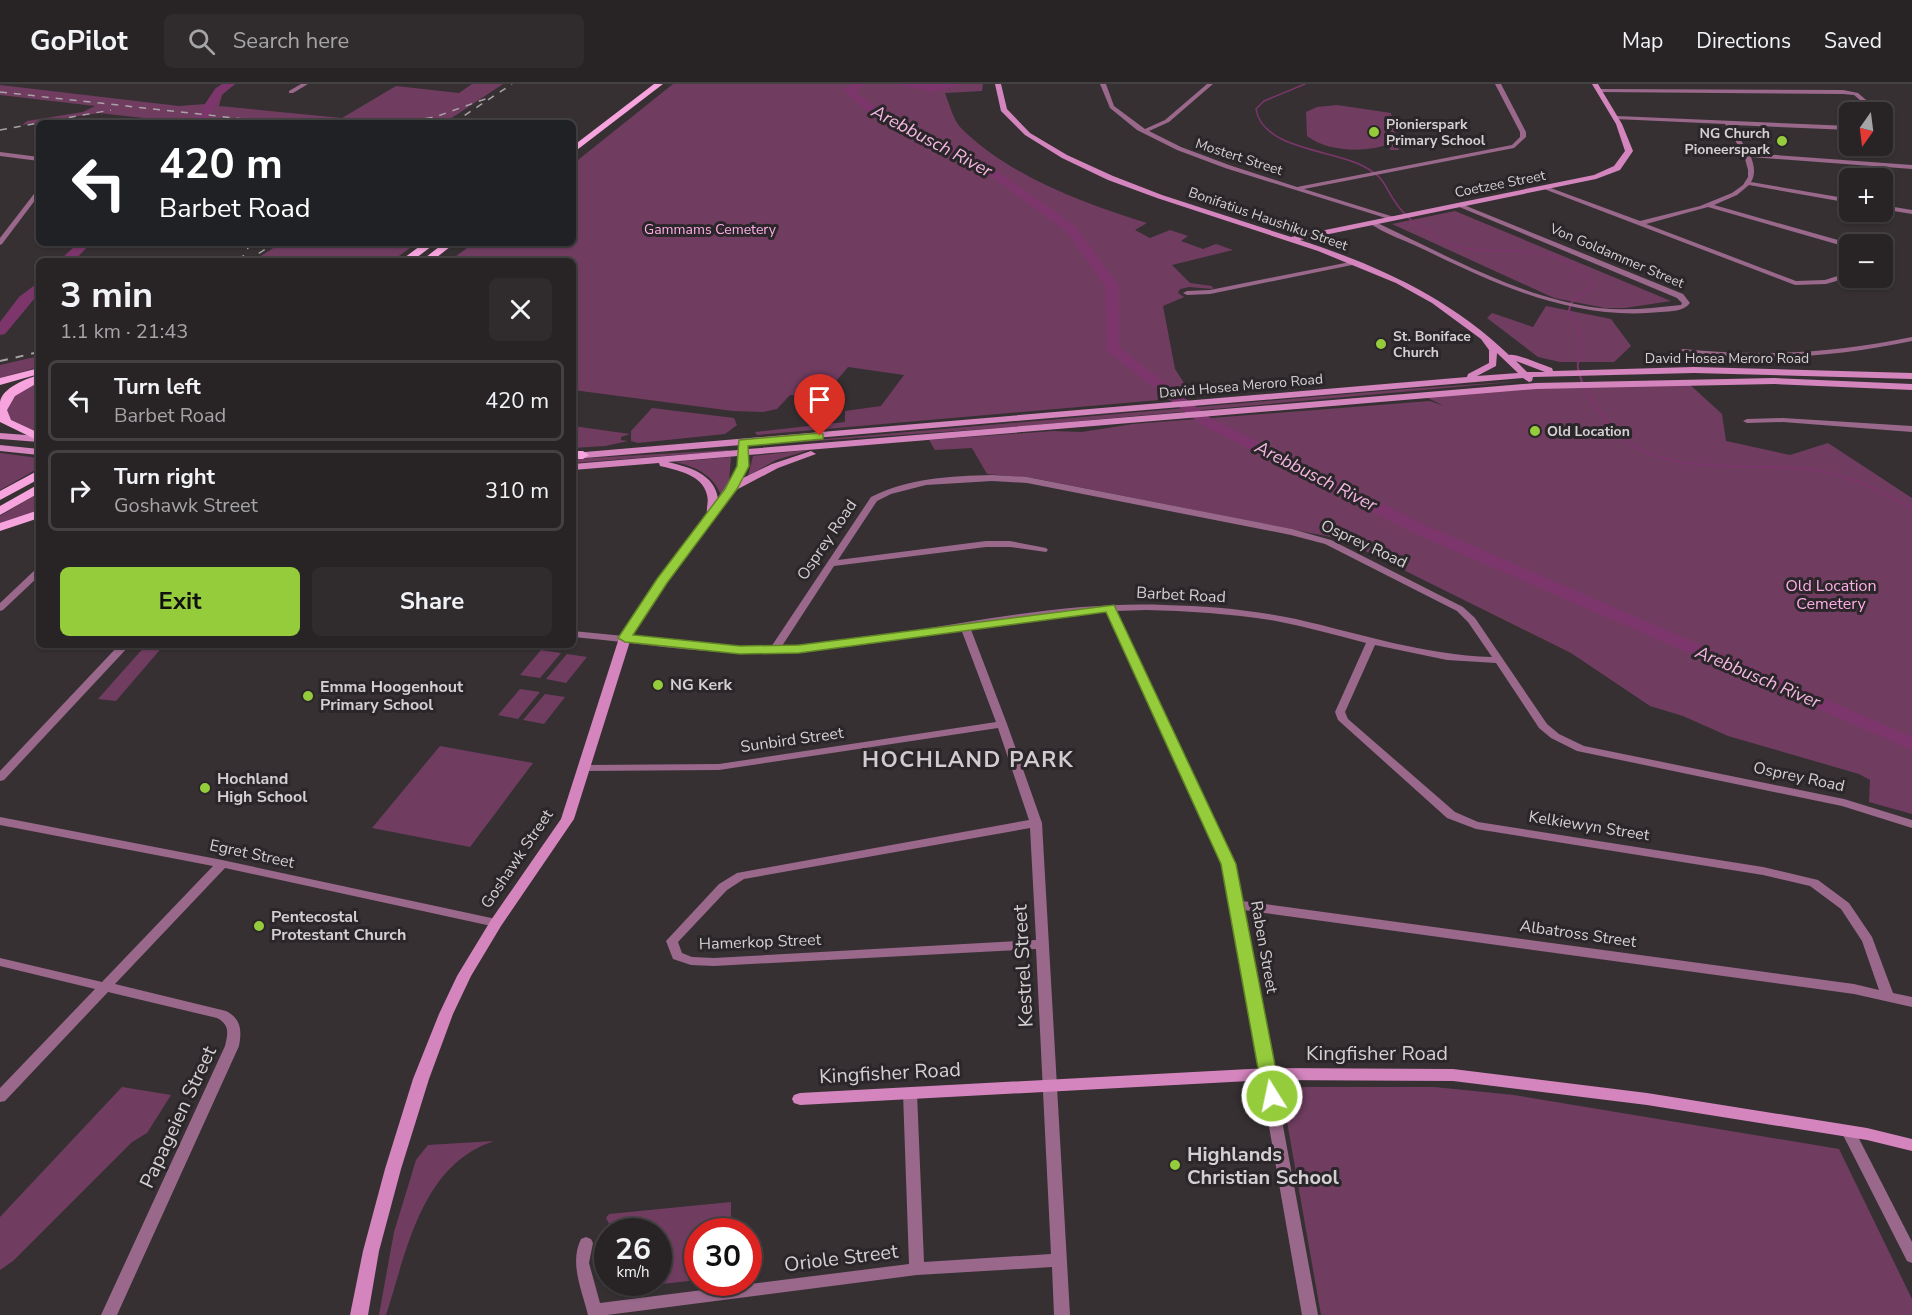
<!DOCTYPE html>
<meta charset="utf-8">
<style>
body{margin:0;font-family:"Nunito Sans",sans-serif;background:#302c2e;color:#f1f3f6;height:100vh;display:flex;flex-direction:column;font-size:22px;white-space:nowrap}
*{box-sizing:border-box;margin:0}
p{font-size:20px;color:#a5a4a7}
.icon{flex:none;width:33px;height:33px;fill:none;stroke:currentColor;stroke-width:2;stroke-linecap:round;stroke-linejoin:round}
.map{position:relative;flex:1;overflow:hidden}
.details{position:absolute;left:36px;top:174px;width:540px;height:390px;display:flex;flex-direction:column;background:#282426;border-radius:9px;box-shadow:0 2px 4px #0004,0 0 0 2px #444143}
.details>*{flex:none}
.hud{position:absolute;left:36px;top:36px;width:540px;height:126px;border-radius:9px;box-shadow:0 2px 4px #0004,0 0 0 2px #444143;background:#202124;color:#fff;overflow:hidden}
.needle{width:39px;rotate:194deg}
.controls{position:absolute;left:1839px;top:18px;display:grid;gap:12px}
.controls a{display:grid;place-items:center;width:54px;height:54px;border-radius:9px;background:#282426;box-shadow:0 2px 4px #0004,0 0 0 2px #444143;font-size:30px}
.speed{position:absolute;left:594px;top:1134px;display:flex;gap:12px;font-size:30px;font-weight:700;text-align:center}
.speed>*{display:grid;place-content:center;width:78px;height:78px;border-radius:50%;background:#282426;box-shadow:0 2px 4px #0004,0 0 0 2px #444143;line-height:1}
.speed small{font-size:15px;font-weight:400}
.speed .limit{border:9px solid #d22;background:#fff;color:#111}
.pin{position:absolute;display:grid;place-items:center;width:51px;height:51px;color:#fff;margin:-62px -26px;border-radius:50% 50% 50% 0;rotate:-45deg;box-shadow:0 0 6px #0007}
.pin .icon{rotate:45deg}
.me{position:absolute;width:66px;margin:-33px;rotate:350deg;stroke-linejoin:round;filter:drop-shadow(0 0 4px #0008)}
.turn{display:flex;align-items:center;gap:21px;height:126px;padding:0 24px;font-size:27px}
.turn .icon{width:78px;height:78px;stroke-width:2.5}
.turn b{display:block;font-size:42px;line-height:51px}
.round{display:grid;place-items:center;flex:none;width:63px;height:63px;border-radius:9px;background:#302c2e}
.summary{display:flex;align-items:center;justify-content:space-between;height:102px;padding:0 24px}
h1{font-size:36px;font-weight:700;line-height:45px}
.cta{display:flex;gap:12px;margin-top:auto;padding:12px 24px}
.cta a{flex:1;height:69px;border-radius:9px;background:#95cc3b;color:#111;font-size:24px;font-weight:700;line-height:69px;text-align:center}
.cta a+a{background:#302c2e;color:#f1f3f6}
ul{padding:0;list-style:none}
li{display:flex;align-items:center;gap:18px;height:81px;margin:0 12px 9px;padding:0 12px;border:3px solid #444143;border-radius:9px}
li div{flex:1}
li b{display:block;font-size:22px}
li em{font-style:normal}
header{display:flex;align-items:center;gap:36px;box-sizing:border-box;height:84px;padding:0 30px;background:#282426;border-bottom:2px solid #444143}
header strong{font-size:28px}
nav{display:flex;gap:33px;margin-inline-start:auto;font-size:21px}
.search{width:420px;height:54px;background:#302c2e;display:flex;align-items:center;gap:15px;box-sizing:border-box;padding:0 21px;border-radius:9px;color:#a5a4a7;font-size:22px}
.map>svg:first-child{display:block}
.green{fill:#703d61}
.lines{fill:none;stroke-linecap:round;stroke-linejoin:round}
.stream-far1{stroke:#7d366b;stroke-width:1.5}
.stream{stroke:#7d366b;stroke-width:2}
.river{fill:#7d366b;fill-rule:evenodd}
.street{fill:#9a688b;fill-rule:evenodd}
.secondary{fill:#d585be;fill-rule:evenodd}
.primary{fill:#f7a4de;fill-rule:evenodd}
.rail-far1{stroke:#a8a3a6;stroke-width:1.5;stroke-dasharray:7 7;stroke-linecap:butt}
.rail{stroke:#a8a3a6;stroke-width:2;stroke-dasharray:8 8;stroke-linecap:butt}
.route{fill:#95cc3b;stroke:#618526;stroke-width:1.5}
.poi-dot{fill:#95cc3b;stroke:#2b262a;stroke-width:2}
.labels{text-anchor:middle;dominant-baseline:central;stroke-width:6;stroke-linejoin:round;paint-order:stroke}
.far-poi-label{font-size:14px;font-weight:bold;fill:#d4d0d2;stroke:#2b262a;text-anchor:start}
.far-street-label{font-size:14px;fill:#d4d0d2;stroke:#2b262a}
.far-park-label{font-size:14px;fill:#ffade6;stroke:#2b262a}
.street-label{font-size:16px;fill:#d4d0d2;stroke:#2b262a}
.park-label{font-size:16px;fill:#ffade6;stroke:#2b262a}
.poi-label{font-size:16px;font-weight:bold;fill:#d4d0d2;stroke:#2b262a;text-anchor:start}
.water-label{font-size:18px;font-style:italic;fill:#f5b7e2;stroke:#2b262a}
.near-street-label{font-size:20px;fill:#d4d0d2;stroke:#2b262a}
.near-poi-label{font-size:20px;font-weight:bold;fill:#d4d0d2;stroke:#2b262a;text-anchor:start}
.district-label{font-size:22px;font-weight:bold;letter-spacing:1.5px;fill:#d1cacf;stroke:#2b262a}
</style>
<header>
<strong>GoPilot</strong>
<div class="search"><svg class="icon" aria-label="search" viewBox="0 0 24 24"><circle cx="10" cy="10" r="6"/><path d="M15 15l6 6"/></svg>Search here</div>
<nav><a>Map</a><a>Directions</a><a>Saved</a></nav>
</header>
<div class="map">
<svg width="1912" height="1231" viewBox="0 0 1912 1231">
<rect width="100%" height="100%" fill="#363033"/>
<!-- green -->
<g class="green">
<polygon points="222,0 235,0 222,11 219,22 342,34 396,2 459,9 472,0 503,0 444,39 260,39 235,36 222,39 189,39 99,29 22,41 27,37 83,28 95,22 0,11 0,1 179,22 205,20 216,4"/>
<path d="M673,0h310l-1,7 -37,2c4,10 8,26 15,34 47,48 124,77 187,96l-12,7 15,8 20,-8 18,6 -7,5 22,8 13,-5 17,6 -61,15 18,18 22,3 1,3 -24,-2 -9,2 -2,4 6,4 -21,9 12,63 18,28 -436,38 -2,-3 90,-10v-11l36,-5 23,-31 -56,-8 -26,31 -32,-3 -13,14 -14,3 -30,-1 -160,-21v-129l-121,-2 22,-16h99v-79z"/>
<path d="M1337,21l54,8 8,37h-9l-1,-6c-24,9 -61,8 -82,-8l-1,-24 11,-5z"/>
<polygon points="1455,127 1671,217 1625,224 1605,224 1554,214 1392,140"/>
<polygon points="281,159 417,159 392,177 253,177"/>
<polygon points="1546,222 1611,235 1631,262 1614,278 1560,278 1538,273 1487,234 1492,229 1533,243"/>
<polygon points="39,272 39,283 0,294 0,281"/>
<path d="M39,296v52l-18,-5 -14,-9c-3,-24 14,-27 32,-38z"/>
<polygon points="1523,297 1013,343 757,361 1406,305"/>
<polygon points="1687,298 1722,330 1726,357 1790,371 1828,359 1912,414 1912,730 1869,718 1870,696 1859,690 1728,652 1683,632 1650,622 1571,569 1341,455 1033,394 987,390 972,364 935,366 929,356 1053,347 1082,348 1133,340 1430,317 1444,322 1422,311 1536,302"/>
<polygon points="652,324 734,334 737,341 725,350 638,359 631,357 631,347"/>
<polygon points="573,342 630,350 621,353 621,356 628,357 605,362 573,364"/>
<polygon points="729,366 728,367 573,379 573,375"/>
<polygon points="809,366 776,376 748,392 753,372"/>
<polygon points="0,369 39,374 39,384 0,406"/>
<path d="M731,373l-2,25 -8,13c-8,-20 -24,-28 -46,-33z"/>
<polygon points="39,409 39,427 0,441 0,432"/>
<polygon points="146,561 164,561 116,617 98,615"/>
<polygon points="541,566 561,569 540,594 520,591"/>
<polygon points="567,570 587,573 566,599 546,595"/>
<polygon points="520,605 540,608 518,635 498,631"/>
<polygon points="545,610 565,613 544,640 523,636"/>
<polygon points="440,662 533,679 470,763 372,744"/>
<polygon points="122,1003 171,1011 147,1049 132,1058 13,1177 0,1186 0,1133"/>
<polygon points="1290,1003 1434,1003 1514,1011 1839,1065 1912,1215 1912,1231 1321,1231 1283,1015"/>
<path d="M494,1057c-73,24 -87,110 -108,174h-7l15,-83 22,-72 12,-15z"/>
<polygon points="731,1118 731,1147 698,1148 697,1196 610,1206 604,1201 603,1192 607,1177 608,1198 658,1198 658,1148 613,1147 606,1134 609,1130"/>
</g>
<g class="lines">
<!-- stream-far1 -->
<path class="stream-far1" d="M1305,0l-41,17 -8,8c6,39 73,41 103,55 29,14 23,21 39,42 12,16 33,30 51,38 35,13 74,0 108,14 15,5 26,15 38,25l-6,5"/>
<!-- stream -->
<path class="stream" d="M1591,203l-20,16 -3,11c11,12 16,25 12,41 -1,4 -3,10 -2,13 3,21 28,55 43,69 46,39 130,26 186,32 37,4 73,20 105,40"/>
<!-- river -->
<g class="river">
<polygon points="223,0 235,0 223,9 205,39 193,39 215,5"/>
<polygon points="852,0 866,0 855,7 875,23 989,81 1075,142 1119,202 1119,263 1212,335 1430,443 1912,653 1912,666 1418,451 1202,341 1107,267 1105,202 1067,148 981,85 867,27 843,6"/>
<polygon points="896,0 965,0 933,8"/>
<polygon points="78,159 91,159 74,177 59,177"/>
<polygon points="39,198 39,209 5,250 0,251 0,238 19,213"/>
</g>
<!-- street -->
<g class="street">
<polygon points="301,0 308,0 293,9 289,9 289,7"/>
<polygon points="1100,0 1106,0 1114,22 1145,45 1165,36 1207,0 1213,0 1169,38 1149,47 1181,63 1229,81 1297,103 1512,61 1520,53 1520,48 1495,0 1501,0 1526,48 1526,53 1514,64 1304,105 1394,133 1395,134 1392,136 1225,84 1177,66 1137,46 1110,24"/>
<polygon points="1599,5 1843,6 1858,9 1880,28 1874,28 1854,11 1843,10 1597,8 1597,6"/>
<path d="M1617,32l233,10v4l-119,-5 18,28 163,12v4l-161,-12c3,8 5,17 0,25l99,17v4l-101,-18 -12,10 -23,10 138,39h-2v4l-142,-41 -62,17 150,57 29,-1 25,-8v5l-24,7 -31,1 -251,-96v-2h4l92,34 60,-15 32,-13 11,-8 5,-8v-7l-4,-15 -19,-31 -110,-5v-2z"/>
<polygon points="1882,32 1893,41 1892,46 1882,48 1882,44 1888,42 1882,38"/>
<polygon points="0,68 39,73 39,77 0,72"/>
<polygon points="39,105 39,111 2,160 0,161 0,154 37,106"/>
<path d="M1459,119l224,91 7,9c-7,9 -19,8 -29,9 -85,9 -162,-26 -236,-62 -18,-9 -41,-16 -57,-28l5,-1c72,33 146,77 226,87 27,3 54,0 82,-3l1,-2 -5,-5 -220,-92 -1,-1z"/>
<polygon points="1882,121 1912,126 1912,130 1882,125"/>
<polygon points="1882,171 1886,173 1886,177 1882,179"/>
<polygon points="1355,177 1359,179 1357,180 1210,210 1187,211 1183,209 1187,207 1210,206"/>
<path d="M1912,253v4c-76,16 -151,21 -229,12l-4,-2 4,-2c78,8 153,4 229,-12z"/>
<polygon points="1783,334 1912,342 1912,348 1783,338 1747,339 1743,337 1747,335"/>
<path d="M992,391l35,2 265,52 39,11 132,67 12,11 72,106 12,10 25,12 260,53 68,21v8l-70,-22 -265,-55 -26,-13 -12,-10 -43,-65 -49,-3 -72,-15 -30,67 3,7 107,93 23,10 285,45 55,13 31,23 23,34 21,56 19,4v10l-58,-13 -611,-84 75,405h-16l-79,-451 -117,-253 -46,3 -90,13 37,97 35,99 28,492h-16l-2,-48 -135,8 -310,40h-19c-6,-25 -19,-52 -7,-76l5,-2 5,2 2,4 -4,20 11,40 309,-39 -6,-171 2,-4 5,-1 5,1 2,4 7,169 127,-8 -15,-305 -322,17 -23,-1 -18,-6 -7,-18 53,-57 18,-11 292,-53 -31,-92 -279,42 -135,1 -6,-3 6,-3 135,-1 277,-42 -35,-93c-62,10 -124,22 -187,24 -67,2 -134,-10 -201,-16v-6l143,14 55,2 100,-150c37,-19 80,-21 121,-22zM992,397l35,2 264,52 34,9 132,67 11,11 24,35c-68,-2 -131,-23 -196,-38 -43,-9 -87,-13 -131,-14 -130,-5 -255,34 -383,41l52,-80 152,-19h24l36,5 2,-2 -2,-2 -36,-7h-24l-148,19 39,-59 14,-7 35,-9zM1146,526c43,1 87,4 130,11 30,6 60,14 90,22l-31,69 3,8 109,98 29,11 287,46 47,11 31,23 21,32 17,49 -25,-6 -612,-83 -7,-37 -119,-253zM1030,744l6,112 -322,18 -22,-1 -10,-4 -4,-11 49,-52 17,-11z"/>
<polygon points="39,484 39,492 3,526 0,527 0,519 36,485"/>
<polygon points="119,561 130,561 4,696 0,697 0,687"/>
<path d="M0,733l222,43 274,59 4,1 2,3 -2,3 -4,1 -271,-59 -110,116 111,27c15,8 16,19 13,35l-122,269h-16l124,-269c3,-13 5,-21 -8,-28l-109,-26 -103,109 -5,1v-14l95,-99 -95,-23v-8l102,24 111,-116 -213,-41z"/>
<polygon points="1848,1042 1853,1043 1912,1158 1912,1179 1907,1177 1841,1047 1843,1043"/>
</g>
<!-- secondary -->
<g class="secondary">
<path d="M995,0h6l6,25 23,24 37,22 46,21 49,19 129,42 303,-62 20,-9 11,-15 -9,-27 -24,-40h6l24,40 11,27 -13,19 -24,9 -296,61c79,26 148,57 209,115 7,-2 33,10 43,13l1,3 141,-4 218,6v6l-218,-6 -161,4 -1,4 -3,1 -6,-4 -779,66 2,1 2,4 788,-66 238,-5 138,6v6l-138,-6 -238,5 -788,66v11l-7,13 31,-15 39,-13 5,3 -38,14 -42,22 -70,93 -35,55 -57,181 -73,107 -30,50 -18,38 -24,65 -28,90 -22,82 -11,64h-18l13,-64 22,-82 28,-90 26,-65 18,-38 34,-56 70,-101 58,-181 38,-58 50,-66c-1,-6 2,-12 0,-19 -4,-20 -30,-25 -47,-29l-1,-3 -86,7v-6l165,-14 3,-5 -168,14v-6l894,-76 1,-3 21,-11v-13l-8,-11 -49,-36 -36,-20 -78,-32 -161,-53 -49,-18 -46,-22 -37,-23 -24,-24zM1497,269l21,20 -41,3 19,-10zM1516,277l29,11h-18zM738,372v10l-20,33c-3,-25 -29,-32 -50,-37z"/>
<polygon points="0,349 39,352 39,358 0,355"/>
<polygon points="0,361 39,365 39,371 0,367"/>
<polygon points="1268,984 1453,985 1647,1009 1867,1044 1912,1055 1912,1067 1867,1056 1647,1021 1453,997 1268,996 800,1021 794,1019 792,1015 794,1011 800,1009"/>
</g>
<!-- primary -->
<g class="primary">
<polygon points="654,0 663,0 573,69 573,62"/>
<polygon points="424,159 436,159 412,177 400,177"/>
<polygon points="444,159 455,159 432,177 421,177"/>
<polygon points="39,284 39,290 0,301 0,294"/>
<path d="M39,291v7l-24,14 -8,14 4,10 28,13v8l-39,-19c0,-6 0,-14 0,-20 2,-14 27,-24 39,-27z"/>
<polygon points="573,367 583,367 589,371 583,375 573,375"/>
<polygon points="39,386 39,395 0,416 0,407"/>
<polygon points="39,400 39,409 0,431 0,422"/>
<polygon points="39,426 39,434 0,447 0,439"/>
</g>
<!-- rail-far1 -->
<g class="rail-far1">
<polyline points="0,8 280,39"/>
<polyline points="398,39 435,33 488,14"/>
<polyline points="453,39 512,0"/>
<polyline points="0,46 111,26"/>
<polyline points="240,177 251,159"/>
<polyline points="247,177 275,159"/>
</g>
<!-- rail -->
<polyline class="rail" points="0,277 39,268"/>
</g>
<!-- route -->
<polygon class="route" points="820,349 823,350 823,355 748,362 749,382 737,405 667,499 633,551 740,562 799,561 1114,521 1236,780 1281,1012 1278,1016 1266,1016 1263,1012 1221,780 1106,528 799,569 740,570 625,558 618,554 657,495 725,405 737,382 739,356"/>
<!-- markers -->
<g class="poi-dot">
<circle cx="1374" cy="48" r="6"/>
<circle cx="1782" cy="57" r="6"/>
<circle cx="1381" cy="260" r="6"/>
<circle cx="1535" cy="347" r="6"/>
<circle cx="658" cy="601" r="6"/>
<circle cx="308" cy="612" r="6"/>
<circle cx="205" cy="704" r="6"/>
<circle cx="259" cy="842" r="6"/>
<circle cx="1175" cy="1081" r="6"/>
</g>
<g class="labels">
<!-- far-poi labels -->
<g class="far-poi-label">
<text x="1386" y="40">Pionierspark<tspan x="1386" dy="16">Primary School</tspan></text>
<text x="1770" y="49" text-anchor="end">NG Church<tspan x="1770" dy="16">Pioneerspark</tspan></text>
<text x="1393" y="252">St. Boniface<tspan x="1393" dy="16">Church</tspan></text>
<text x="1547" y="347">Old Location</text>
</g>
<!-- far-street labels -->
<g class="far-street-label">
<text transform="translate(1239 73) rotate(18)">Mostert Street</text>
<text transform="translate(1500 100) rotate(-11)">Coetzee Street</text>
<text transform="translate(1268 135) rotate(19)">Bonifatius Haushiku Street</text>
<text transform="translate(1617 172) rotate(23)">Von Goldammer Street</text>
<text x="1727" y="274">David Hosea Meroro Road</text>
<text transform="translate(1241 302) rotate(-5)">David Hosea Meroro Road</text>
</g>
<!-- far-park labels -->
<g class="far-park-label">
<text x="710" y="145">Gammams Cemetery</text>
</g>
<!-- street labels -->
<g class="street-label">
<text transform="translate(827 456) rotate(-56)">Osprey Road</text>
<text transform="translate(1364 460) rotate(25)">Osprey Road</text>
<text transform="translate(1181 511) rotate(3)">Barbet Road</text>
<text transform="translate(792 656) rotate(-8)">Sunbird Street</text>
<text transform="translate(1799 693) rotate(12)">Osprey Road</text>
<text transform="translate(1589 742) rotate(9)">Kelkiewyn Street</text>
<text transform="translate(252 770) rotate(12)">Egret Street</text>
<text transform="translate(517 775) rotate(-56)">Goshawk Street</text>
<text transform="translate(1578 850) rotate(8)">Albatross Street</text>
<text transform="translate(760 858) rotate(-2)">Hamerkop Street</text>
<text transform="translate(1264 863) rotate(80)">Raben Street</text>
</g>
<!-- park labels -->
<g class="park-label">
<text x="1831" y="502">Old Location<tspan x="1831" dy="18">Cemetery</tspan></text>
</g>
<!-- poi labels -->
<g class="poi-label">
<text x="670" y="601">NG Kerk</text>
<text x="320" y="603">Emma Hoogenhout<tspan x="320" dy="18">Primary School</tspan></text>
<text x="217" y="695">Hochland<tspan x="217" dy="18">High School</tspan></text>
<text x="271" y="833">Pentecostal<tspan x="271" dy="18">Protestant Church</tspan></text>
</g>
<!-- water labels -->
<g class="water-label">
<text transform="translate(932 57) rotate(28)">Arebbusch River</text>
<text transform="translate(1316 392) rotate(27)">Arebbusch River</text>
<text transform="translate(1758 593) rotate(23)">Arebbusch River</text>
</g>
<!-- near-street labels -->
<g class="near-street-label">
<text transform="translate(1023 882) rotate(-93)">Kestrel Street</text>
<text x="1377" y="969">Kingfisher Road</text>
<text transform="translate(890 989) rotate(-3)">Kingfisher Road</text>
<text transform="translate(178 1033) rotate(-65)">Papageien Street</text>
<text transform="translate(841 1174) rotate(-7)">Oriole Street</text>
</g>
<!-- near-poi labels -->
<g class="near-poi-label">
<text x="1187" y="1070">Highlands<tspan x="1187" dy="23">Christian School</tspan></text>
</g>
<!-- district labels -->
<g class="district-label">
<text x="968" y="676">HOCHLAND PARK</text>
</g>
</g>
</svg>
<div class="controls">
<a><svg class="needle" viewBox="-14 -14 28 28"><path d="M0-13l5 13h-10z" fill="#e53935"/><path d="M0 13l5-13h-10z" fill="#a5a4a7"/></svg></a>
<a>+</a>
<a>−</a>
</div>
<div class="speed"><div>26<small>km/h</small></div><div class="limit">30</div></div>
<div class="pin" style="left:820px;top:352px;background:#d93025"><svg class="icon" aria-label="arrive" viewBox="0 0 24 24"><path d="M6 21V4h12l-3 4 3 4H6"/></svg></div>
<svg class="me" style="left:1272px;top:1012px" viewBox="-20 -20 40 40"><circle r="17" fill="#95cc3b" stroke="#fff" stroke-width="3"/><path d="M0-11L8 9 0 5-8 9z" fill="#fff"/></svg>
<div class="hud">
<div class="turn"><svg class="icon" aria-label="left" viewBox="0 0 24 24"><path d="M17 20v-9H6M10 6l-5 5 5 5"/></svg><div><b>420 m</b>Barbet Road</div></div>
</div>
<section class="details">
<div class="summary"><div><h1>3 min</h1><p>1.1 km · 21:43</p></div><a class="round"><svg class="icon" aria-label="close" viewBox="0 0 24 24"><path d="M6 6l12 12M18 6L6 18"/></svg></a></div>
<ul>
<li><svg class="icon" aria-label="left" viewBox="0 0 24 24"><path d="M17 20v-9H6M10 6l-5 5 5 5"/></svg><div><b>Turn left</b><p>Barbet Road</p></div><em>420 m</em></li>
<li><svg class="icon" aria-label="right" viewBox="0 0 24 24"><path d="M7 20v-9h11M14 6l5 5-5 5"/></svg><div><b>Turn right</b><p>Goshawk Street</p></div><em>310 m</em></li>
</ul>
<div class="cta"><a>Exit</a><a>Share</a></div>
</section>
</div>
